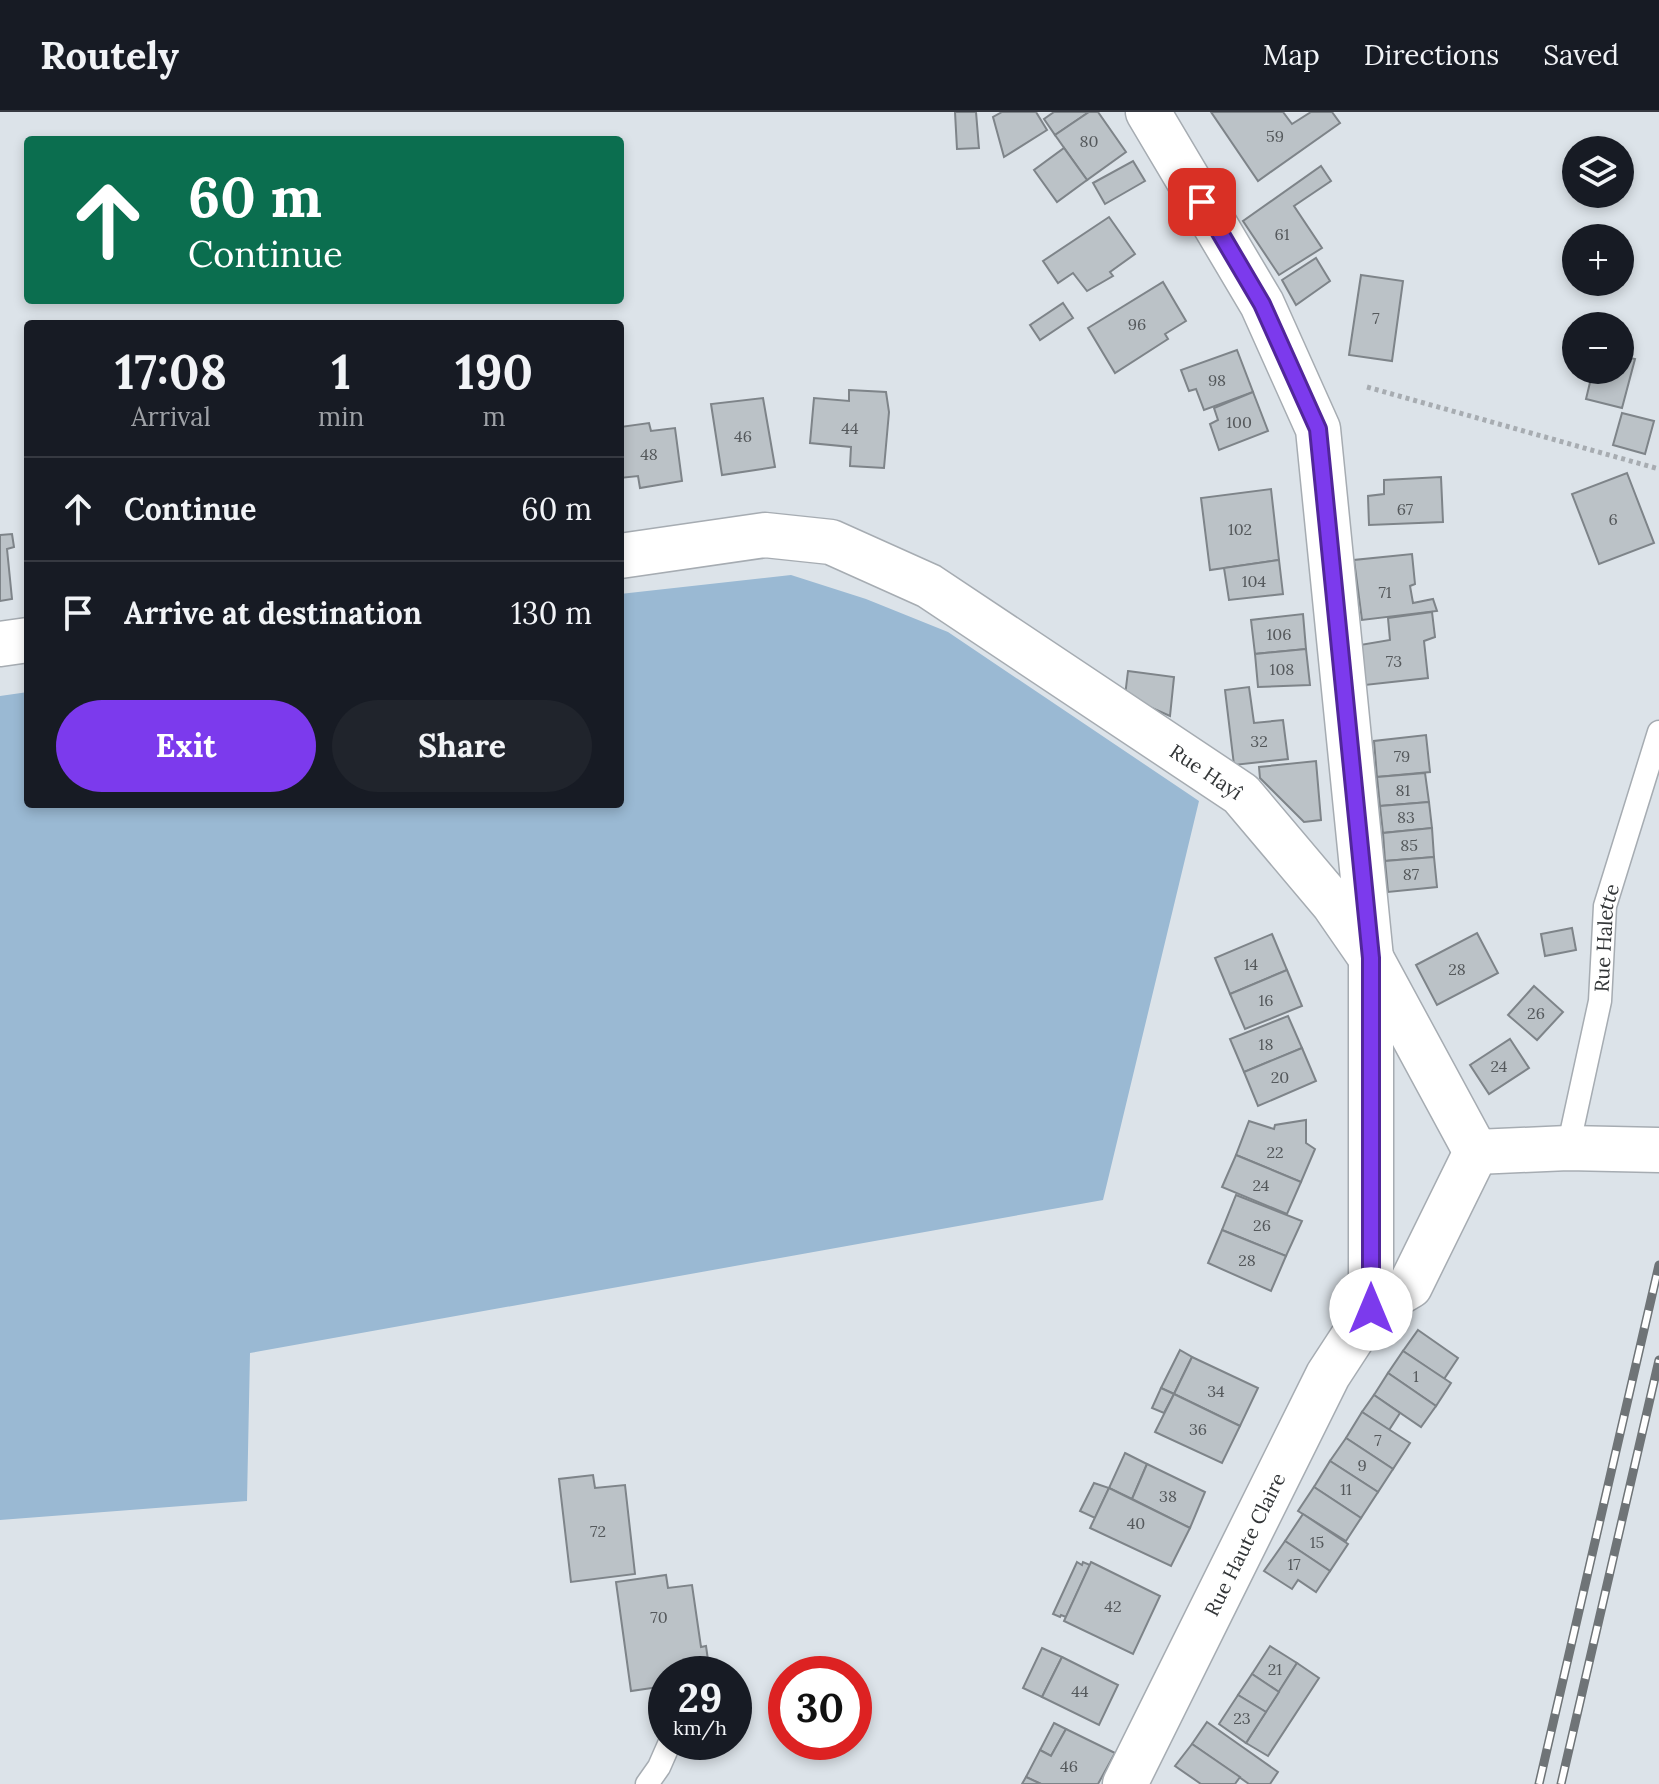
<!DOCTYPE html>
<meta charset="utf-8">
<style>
body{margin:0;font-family:Lora,serif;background:#20242c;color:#f1f3f6;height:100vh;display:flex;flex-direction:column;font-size:30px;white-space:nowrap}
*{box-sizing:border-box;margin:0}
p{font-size:26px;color:#9ea1a6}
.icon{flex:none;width:44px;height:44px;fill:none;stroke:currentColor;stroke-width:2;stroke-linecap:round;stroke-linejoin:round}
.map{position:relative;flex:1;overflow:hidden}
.drawer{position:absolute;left:24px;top:208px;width:600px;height:488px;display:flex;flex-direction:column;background:#171b24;border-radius:8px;box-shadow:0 4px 12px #0003}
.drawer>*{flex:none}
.hud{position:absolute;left:24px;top:24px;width:600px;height:168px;border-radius:8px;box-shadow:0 4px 12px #0003;background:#0b6e4f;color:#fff;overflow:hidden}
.fabs{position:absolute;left:1562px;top:24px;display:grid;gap:16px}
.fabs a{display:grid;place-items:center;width:72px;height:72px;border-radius:50%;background:#171b24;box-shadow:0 4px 12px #0003;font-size:40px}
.speed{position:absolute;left:648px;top:1544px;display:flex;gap:16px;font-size:40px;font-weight:700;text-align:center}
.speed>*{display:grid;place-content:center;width:104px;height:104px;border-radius:50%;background:#171b24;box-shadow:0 4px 12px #0003;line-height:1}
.speed small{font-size:20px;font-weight:400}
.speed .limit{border:12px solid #d22;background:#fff;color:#111}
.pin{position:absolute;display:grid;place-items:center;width:68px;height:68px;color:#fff;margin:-34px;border-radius:16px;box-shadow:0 4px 12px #0006}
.me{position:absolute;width:88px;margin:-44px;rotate:0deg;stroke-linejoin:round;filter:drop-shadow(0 0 6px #0008)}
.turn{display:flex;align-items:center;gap:28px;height:168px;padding:0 32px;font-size:36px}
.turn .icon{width:104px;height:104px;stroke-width:2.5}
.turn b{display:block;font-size:56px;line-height:68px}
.eta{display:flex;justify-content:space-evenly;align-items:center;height:136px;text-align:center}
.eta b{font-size:48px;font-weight:700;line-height:56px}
.cta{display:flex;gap:16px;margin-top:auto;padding:16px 32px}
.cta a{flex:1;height:92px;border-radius:48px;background:#7c3aed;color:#fff;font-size:32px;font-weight:700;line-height:92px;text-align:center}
.cta a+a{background:#20242c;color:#f1f3f6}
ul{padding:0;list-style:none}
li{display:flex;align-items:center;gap:24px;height:104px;padding:0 32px;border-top:2px solid #363941}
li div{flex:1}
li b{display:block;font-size:30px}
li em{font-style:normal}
header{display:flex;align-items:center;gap:48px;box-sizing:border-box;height:112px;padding:0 40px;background:#171b24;border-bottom:2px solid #363941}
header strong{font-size:38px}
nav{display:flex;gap:44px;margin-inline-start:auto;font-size:28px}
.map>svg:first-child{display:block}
.green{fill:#9ab9d3}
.building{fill:#bbc2c7;stroke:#7e8489;stroke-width:2}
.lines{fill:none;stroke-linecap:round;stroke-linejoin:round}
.lane-casing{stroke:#a6acb2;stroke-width:25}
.street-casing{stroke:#a6acb2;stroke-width:47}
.path{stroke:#a7acb1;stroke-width:5;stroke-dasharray:4 4;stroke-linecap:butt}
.lane{stroke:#fff;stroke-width:22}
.street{stroke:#fff;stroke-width:44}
.rail-casing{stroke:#6f7477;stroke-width:9}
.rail{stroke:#fff;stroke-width:6;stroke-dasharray:18;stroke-linecap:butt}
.route-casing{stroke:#51269a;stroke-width:20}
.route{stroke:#7c3aed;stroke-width:14}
.labels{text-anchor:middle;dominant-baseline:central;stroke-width:6;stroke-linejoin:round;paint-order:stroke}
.number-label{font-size:16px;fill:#54585b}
.street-label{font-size:20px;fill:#323537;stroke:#fff}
</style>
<header>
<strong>Routely</strong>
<nav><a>Map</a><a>Directions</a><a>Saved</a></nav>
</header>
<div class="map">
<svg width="1659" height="1672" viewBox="0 0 1659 1672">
<rect width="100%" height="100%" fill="#dce3e9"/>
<!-- green -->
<polygon class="green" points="791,463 866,487 948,520 1199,689 1103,1088 250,1241 247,1389 0,1408 0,584 28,580 28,692 620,692 620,482"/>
<!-- building -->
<g class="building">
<polygon points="955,0 976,0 979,36 957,37"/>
<polygon points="1002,0 1036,0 1047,18 1004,45 993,5"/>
<polygon points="1054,0 1089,0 1055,23 1044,7"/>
<polygon points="1089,0 1098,0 1126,40 1087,68 1055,23"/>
<polygon points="1211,0 1283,0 1292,12 1311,0 1332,0 1340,11 1258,69"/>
<polygon points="1064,36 1087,68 1057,90 1034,58"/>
<polygon points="1133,49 1145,69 1105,92 1093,71"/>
<polygon points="1321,54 1331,69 1294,94 1322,136 1279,163 1243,109"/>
<polygon points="1109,105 1135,142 1110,160 1113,164 1087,179 1073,161 1058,171 1043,149"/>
<polygon points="1316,146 1330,169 1296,193 1282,168"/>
<polygon points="1361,163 1403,169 1392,249 1349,243"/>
<polygon points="1163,170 1186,209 1165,222 1168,227 1115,261 1088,216"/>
<polygon points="1063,191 1073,206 1040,228 1030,213"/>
<polygon points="1237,238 1253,280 1204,298 1196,277 1189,279 1181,258"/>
<polygon points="1620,244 1635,247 1622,296 1586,287 1593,258 1620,258"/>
<polygon points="849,278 886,280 889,300 884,356 850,354 851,335 810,331 814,286 849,289"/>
<polygon points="1253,280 1268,319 1219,338 1210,312 1218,308 1214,296"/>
<polygon points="763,286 775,355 722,363 711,292"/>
<polygon points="1622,301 1654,309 1645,342 1613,333"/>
<polygon points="649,311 651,319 675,316 682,369 640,376 638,364 620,366 620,315"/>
<polygon points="1627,361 1654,431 1599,452 1572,382"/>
<polygon points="1441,365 1443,410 1369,413 1368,384 1384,382 1384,368"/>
<polygon points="1271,377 1279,448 1210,458 1201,386"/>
<polygon points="12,422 14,435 7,437 12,487 0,489 0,423"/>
<polygon points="1412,442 1415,472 1410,474 1413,491 1433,487 1437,499 1362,508 1354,448"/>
<polygon points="1279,448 1283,482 1229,488 1224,456"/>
<polygon points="1432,500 1435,525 1424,529 1428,566 1365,573 1360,533 1390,528 1388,506"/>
<polygon points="1303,502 1306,537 1255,542 1251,508"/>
<polygon points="1306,537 1310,573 1258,575 1255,542"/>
<polygon points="1128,559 1174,565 1170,604 1125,584"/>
<polygon points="1249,575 1254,611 1283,608 1288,647 1234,653 1225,578"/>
<polygon points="1426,623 1430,660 1377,665 1374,629"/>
<polygon points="1316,649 1321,708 1304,710 1260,666 1259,655"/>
<polygon points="1425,661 1429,690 1380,694 1377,665"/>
<polygon points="1429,690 1432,716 1383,721 1380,694"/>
<polygon points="1432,716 1434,745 1385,749 1383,721"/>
<polygon points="1434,745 1437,775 1388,780 1385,749"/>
<polygon points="1572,816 1576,838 1545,844 1541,822"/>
<polygon points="1477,821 1498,861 1437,893 1416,853"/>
<polygon points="1272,822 1287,858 1230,882 1215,846"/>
<polygon points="1287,858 1302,894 1245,917 1230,882"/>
<polygon points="1534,874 1563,900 1537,928 1508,903"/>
<polygon points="1288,904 1302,936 1244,960 1230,927"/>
<polygon points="1510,927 1529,956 1489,982 1470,953"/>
<polygon points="1302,936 1316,969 1258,994 1244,960"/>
<polygon points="1306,1008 1306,1031 1315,1037 1301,1070 1236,1043 1249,1009 1274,1017 1275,1013"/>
<polygon points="1236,1043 1301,1070 1287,1102 1222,1075"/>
<polygon points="1236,1083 1302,1109 1286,1144 1222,1118"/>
<polygon points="1222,1118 1286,1144 1271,1179 1208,1151"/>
<polygon points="1418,1218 1458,1246 1444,1267 1403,1239"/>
<polygon points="1180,1238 1192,1245 1174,1282 1161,1276"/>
<polygon points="1403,1239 1451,1271 1436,1294 1388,1261"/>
<polygon points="1192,1245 1258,1276 1240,1314 1174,1282"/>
<polygon points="1388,1261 1436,1294 1421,1315 1374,1283"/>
<polygon points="1161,1276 1174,1282 1164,1301 1152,1296"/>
<polygon points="1174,1282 1240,1314 1222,1351 1155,1320"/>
<polygon points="1374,1283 1400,1301 1389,1318 1362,1300"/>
<polygon points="1362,1300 1410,1331 1393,1357 1346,1326"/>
<polygon points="1346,1326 1393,1357 1378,1380 1330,1349"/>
<polygon points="1125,1341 1147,1352 1132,1387 1109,1376"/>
<polygon points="1330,1349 1378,1380 1361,1406 1314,1375"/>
<polygon points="1147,1352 1205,1380 1190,1416 1132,1387"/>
<polygon points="593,1363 595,1376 625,1373 635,1462 571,1470 559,1367"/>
<polygon points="1094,1371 1109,1376 1095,1406 1080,1399"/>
<polygon points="1314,1375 1361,1406 1346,1429 1298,1399"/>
<polygon points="1109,1376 1190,1416 1171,1454 1090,1416"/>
<polygon points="1303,1402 1348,1432 1330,1459 1285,1429"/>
<polygon points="1285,1429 1330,1459 1316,1480 1298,1468 1292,1477 1264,1459"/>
<polygon points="1077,1450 1082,1453 1083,1450 1090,1453 1066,1505 1061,1503 1060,1505 1053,1502"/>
<polygon points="1091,1450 1160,1484 1133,1542 1064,1509"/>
<polygon points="666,1463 668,1476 692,1473 701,1535 706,1534 710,1562 666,1562 666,1574 631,1579 616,1470"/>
<polygon points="1270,1534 1297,1551 1279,1580 1252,1562"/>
<polygon points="1042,1536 1062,1545 1042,1585 1023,1576"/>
<polygon points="1062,1545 1118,1573 1099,1613 1042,1585"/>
<polygon points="1297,1551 1319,1566 1268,1644 1246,1631"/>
<polygon points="1252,1562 1279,1580 1266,1600 1238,1583"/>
<polygon points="1238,1583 1266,1600 1246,1631 1219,1612"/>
<polygon points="1207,1610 1278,1660 1270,1672 1249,1672 1192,1632"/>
<polygon points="1054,1611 1066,1617 1051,1644 1040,1638"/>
<polygon points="1066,1617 1115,1641 1098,1672 1041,1672 1026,1665 1040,1638 1051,1644"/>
<polygon points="1192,1632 1240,1665 1235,1672 1201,1672 1175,1654"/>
<polygon points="1026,1665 1041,1672 1022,1672"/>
</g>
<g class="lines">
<defs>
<g id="lane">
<path id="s1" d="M1568,1036l32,-147 5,-95 54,-174"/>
<polyline points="647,1672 659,1655 670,1630"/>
</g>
<g id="street">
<polyline points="1148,0 1262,192 1318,317 1371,846 1371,1197"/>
<path id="s2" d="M620,444l145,-21 66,7 98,44 312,208 92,109 38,55 105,194"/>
<polyline points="0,532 28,528"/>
<polyline points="1476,1040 1568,1036 1659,1038"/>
<path id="s3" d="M1125,1672l203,-409 43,-66 39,-23 66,-134"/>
</g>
</defs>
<!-- lane casing -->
<use href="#lane" class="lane-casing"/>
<!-- street casing -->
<use href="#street" class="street-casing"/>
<!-- path -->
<polyline class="path" points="1367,275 1659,357"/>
<!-- lane -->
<use href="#lane" class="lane"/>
<!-- street -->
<use href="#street" class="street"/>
<defs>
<g id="rail">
<polyline points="1539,1672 1659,1153"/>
<polyline points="1561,1672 1659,1248"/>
</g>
</defs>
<!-- rail casing -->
<use href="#rail" class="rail-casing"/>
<!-- rail -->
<use href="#rail" class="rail"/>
</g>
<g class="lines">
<defs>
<polyline id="route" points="1202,90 1262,192 1318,317 1371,846 1371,1197"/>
</defs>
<!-- route casing -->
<use href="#route" class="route-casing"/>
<!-- route -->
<use href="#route" class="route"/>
</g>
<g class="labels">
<!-- number labels -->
<g class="number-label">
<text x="1275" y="24">59</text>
<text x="1089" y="29">80</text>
<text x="1282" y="122">61</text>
<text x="1376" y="206">7</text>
<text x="1137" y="212">96</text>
<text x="1217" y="268">98</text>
<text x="1239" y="310">100</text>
<text x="850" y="316">44</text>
<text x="743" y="324">46</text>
<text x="649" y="342">48</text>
<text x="1405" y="397">67</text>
<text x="1613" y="407">6</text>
<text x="1240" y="417">102</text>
<text x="1254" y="469">104</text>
<text x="1385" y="480">71</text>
<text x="1279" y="522">106</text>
<text x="1394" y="549">73</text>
<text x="1282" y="557">108</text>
<text x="1259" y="629">32</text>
<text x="1402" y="644">79</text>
<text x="1403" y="678">81</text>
<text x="1406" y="705">83</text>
<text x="1409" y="733">85</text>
<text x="1411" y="762">87</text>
<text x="1251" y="852">14</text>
<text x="1457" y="857">28</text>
<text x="1266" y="888">16</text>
<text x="1536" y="901">26</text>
<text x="1266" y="932">18</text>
<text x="1499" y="954">24</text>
<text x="1280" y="965">20</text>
<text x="1275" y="1040">22</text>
<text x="1261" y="1073">24</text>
<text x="1262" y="1113">26</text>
<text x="1247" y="1148">28</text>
<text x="1416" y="1264">1</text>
<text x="1216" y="1279">34</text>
<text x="1198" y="1317">36</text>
<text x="1378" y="1328">7</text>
<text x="1362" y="1353">9</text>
<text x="1346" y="1377">11</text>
<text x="1168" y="1384">38</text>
<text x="1136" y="1411">40</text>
<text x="598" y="1419">72</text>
<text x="1317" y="1430">15</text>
<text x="1294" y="1452">17</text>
<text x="1113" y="1494">42</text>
<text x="659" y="1505">70</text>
<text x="1275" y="1557">21</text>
<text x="1080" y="1579">44</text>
<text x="1242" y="1606">23</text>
<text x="1069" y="1654">46</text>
</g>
<!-- street labels -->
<g class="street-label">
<text stroke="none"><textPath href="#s2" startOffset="654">Rue Hayî</textPath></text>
<text stroke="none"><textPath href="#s1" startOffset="214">Rue Halette</textPath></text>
<text stroke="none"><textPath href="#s3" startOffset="268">Rue Haute Claire</textPath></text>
</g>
</g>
</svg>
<div class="fabs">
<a><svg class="icon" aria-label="layers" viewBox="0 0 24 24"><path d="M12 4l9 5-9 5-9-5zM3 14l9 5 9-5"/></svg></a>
<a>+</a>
<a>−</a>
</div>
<div class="speed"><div>29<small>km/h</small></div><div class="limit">30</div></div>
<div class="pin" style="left:1202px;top:90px;background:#d93025"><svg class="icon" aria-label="arrive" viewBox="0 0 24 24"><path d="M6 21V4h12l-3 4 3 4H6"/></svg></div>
<svg class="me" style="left:1371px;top:1197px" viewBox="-20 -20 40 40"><circle r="19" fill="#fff"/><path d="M0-13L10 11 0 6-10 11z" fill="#7c3aed"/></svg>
<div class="hud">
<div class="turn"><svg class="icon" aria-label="ahead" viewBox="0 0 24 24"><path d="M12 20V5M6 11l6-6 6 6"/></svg><div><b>60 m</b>Continue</div></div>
</div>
<section class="drawer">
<div class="eta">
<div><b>17:08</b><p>Arrival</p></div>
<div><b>1</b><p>min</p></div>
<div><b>190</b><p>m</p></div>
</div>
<ul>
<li><svg class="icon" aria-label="ahead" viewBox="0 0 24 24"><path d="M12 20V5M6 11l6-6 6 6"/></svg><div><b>Continue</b></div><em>60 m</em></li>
<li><svg class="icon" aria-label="arrive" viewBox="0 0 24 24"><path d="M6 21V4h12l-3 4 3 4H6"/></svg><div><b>Arrive at destination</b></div><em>130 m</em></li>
</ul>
<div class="cta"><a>Exit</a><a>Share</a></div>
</section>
</div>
